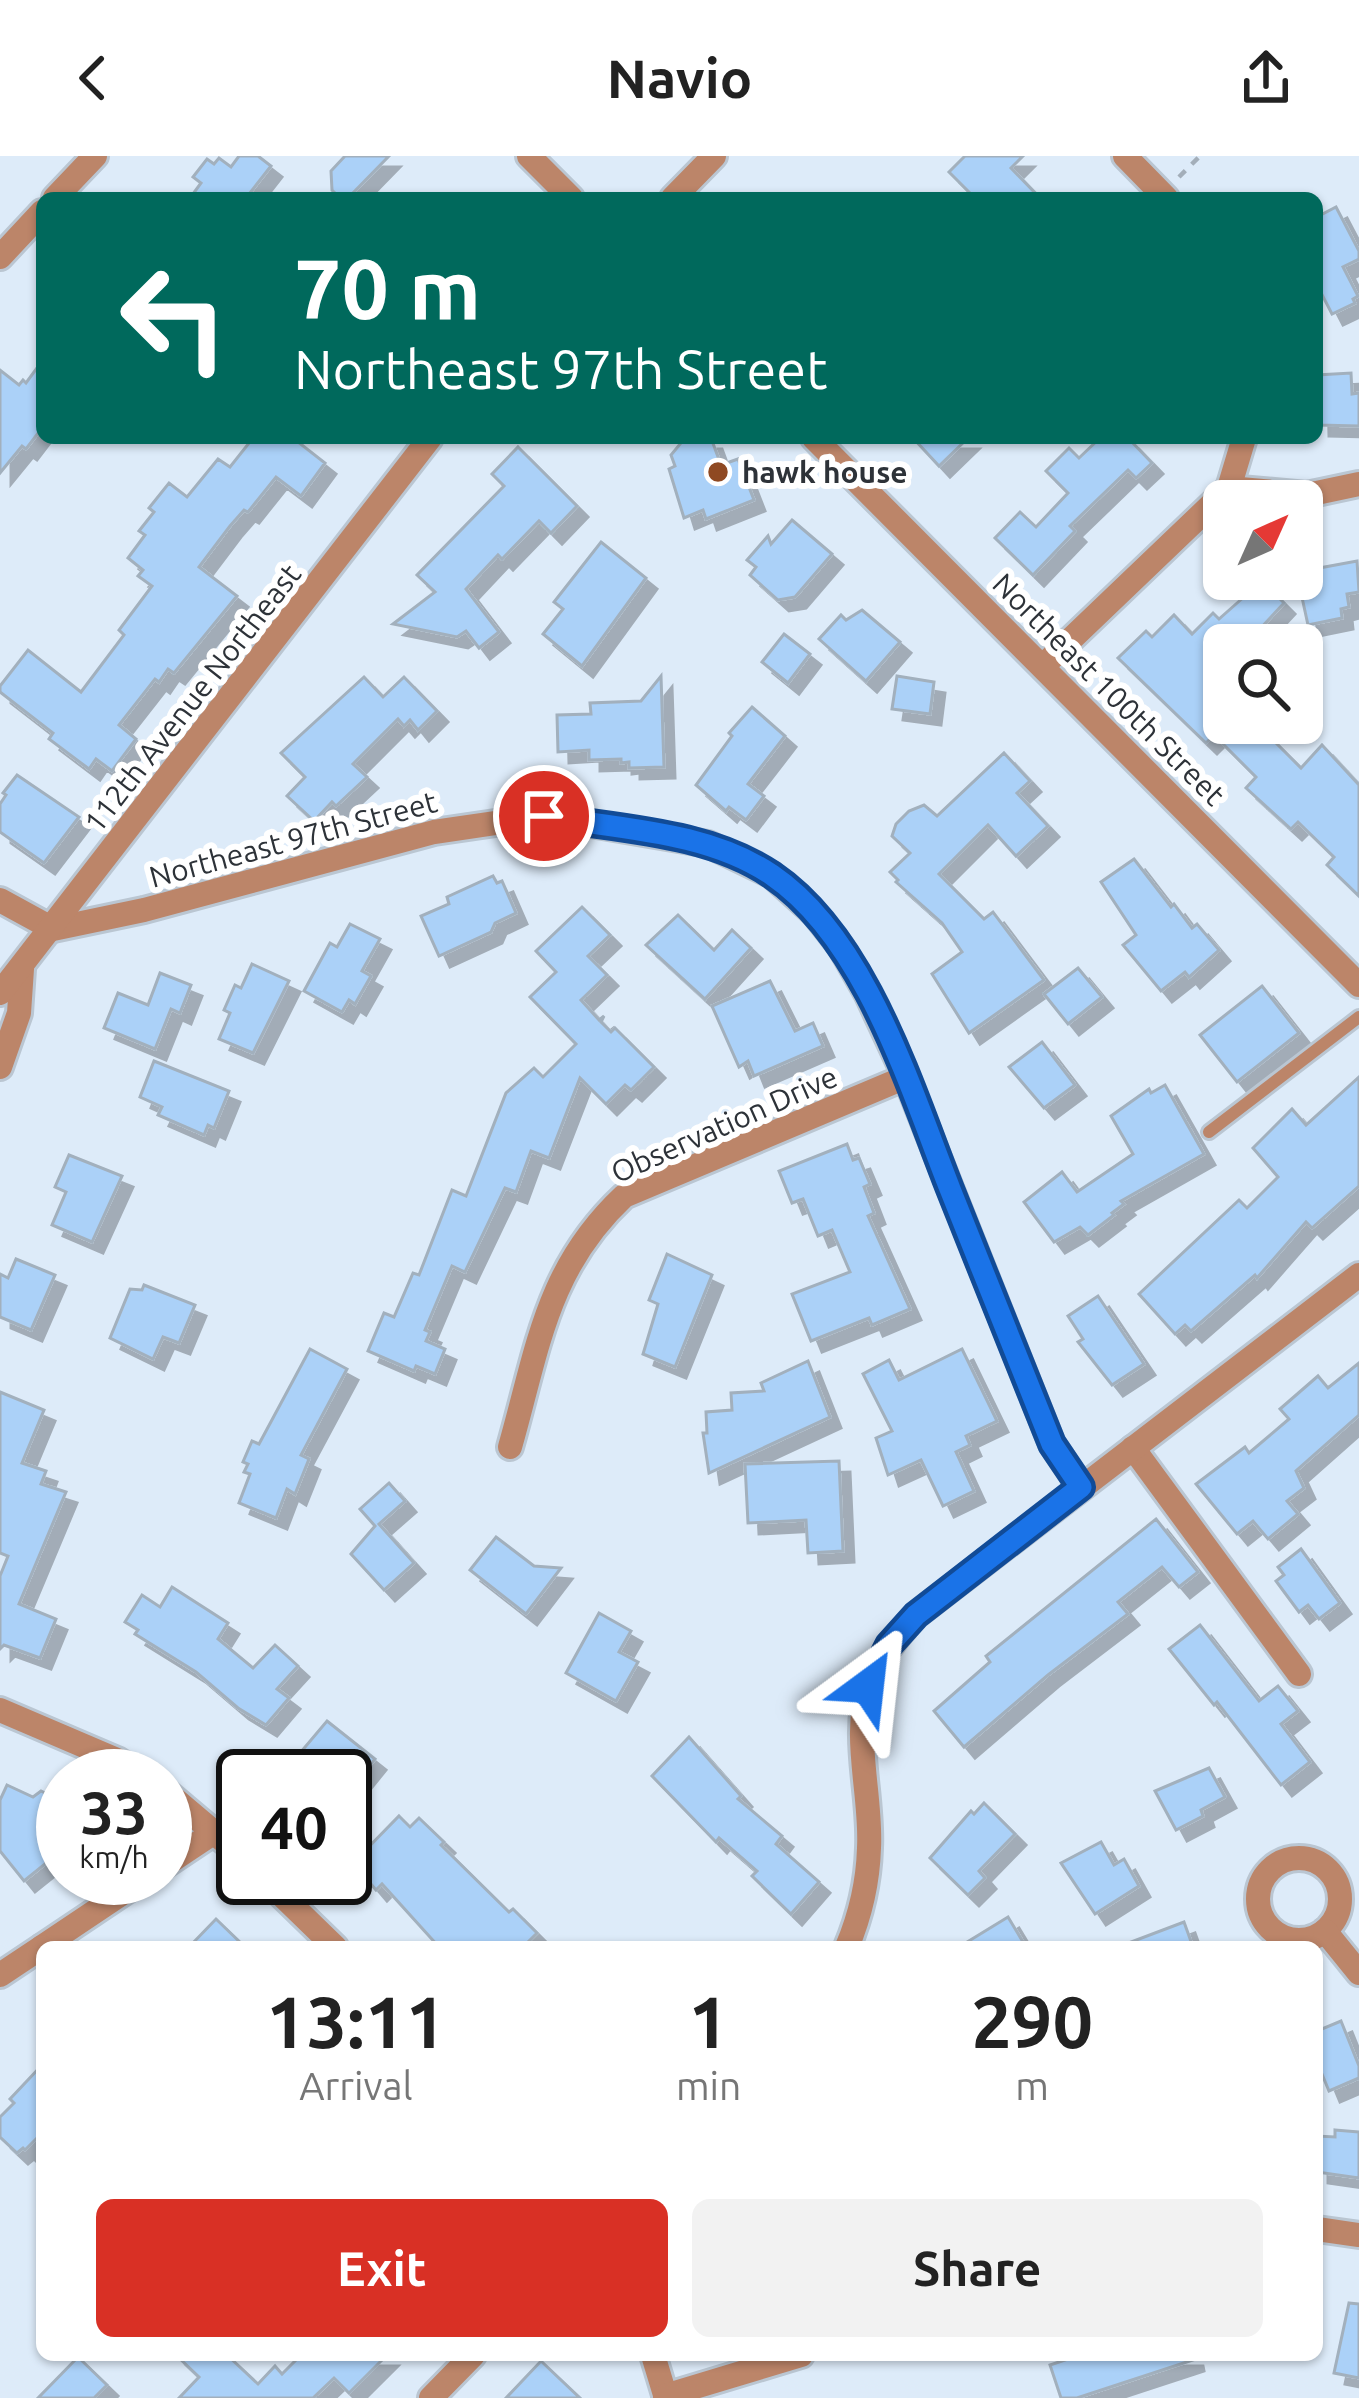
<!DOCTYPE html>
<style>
body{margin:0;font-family:Ubuntu,sans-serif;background:#f2f2f2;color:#222;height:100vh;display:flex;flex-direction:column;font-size:45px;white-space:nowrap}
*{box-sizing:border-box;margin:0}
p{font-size:39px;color:#767676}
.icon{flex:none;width:66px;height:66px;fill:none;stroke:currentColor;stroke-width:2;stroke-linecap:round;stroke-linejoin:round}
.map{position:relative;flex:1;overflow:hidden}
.panel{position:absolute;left:36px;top:1785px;width:1287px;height:420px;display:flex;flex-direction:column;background:#fff;border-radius:18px;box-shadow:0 3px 9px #0004}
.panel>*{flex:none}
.guide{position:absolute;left:36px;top:36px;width:1287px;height:252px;border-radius:18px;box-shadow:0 3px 9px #0004;background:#00695c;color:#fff;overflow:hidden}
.needle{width:78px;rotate:45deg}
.controls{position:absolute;left:1203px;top:324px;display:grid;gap:24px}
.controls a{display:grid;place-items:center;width:120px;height:120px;border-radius:18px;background:#fff;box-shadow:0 3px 9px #0004;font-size:60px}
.speed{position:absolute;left:36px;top:1593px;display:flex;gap:24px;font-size:60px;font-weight:700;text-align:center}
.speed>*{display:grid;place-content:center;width:156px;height:156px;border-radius:50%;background:#fff;box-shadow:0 3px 9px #0004;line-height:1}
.speed small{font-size:30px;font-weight:400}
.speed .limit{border:6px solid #111;border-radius:18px;background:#fff;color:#111}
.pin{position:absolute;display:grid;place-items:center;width:102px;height:102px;color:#fff;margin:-51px;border:6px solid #fff;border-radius:50%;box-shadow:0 3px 12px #0007}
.me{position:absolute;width:132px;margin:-66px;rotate:30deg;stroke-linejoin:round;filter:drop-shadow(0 0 9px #0008)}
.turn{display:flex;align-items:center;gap:42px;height:252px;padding:0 60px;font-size:54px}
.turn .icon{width:156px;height:156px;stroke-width:2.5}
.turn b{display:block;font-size:84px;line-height:102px}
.eta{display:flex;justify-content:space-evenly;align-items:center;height:204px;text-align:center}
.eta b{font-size:72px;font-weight:600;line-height:84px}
.action{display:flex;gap:24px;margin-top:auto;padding:24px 60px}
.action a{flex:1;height:138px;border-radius:18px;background:#d93025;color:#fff;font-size:48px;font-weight:600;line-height:138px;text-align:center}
.action a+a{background:#f2f2f2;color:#222}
header{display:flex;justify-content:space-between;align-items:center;height:156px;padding:0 60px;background:#fff;font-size:54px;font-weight:600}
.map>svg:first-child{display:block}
.building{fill:#abd1f8;stroke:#a2b0bd;stroke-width:3;filter:url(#shadow)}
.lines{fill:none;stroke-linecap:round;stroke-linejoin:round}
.service-casing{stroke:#bac6d2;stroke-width:18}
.minor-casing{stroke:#bac6d2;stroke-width:30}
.tertiary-casing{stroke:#bac6d2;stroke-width:30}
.path{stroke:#a3aeb9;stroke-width:4.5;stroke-dasharray:9 9;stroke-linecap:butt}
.service{stroke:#bc8569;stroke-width:12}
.minor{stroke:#bc8569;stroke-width:24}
.tertiary{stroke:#bc8569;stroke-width:24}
.route-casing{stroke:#114b97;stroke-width:30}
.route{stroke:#1a73e8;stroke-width:21}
.poi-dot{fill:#8f4922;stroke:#fff;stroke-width:4.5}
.labels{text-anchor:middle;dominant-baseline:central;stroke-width:12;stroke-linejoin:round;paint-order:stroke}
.poi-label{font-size:30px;font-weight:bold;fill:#2d3238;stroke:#fff;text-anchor:start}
.street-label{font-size:30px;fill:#2d3238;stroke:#fff}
</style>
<header><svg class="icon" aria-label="back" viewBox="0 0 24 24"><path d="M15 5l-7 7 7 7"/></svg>Navio<svg class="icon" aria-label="share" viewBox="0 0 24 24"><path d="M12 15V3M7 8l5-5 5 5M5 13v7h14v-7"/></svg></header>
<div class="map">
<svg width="1359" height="2242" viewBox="0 0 1359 2242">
<defs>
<filter id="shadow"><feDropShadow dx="11" dy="11" stdDeviation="0" flood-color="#0004"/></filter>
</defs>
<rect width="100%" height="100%" fill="#ddebf9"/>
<!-- building -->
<g class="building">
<polygon points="239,0 258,0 271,10 246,42 190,42 201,27 193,21 207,3 214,8 219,2 231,11"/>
<polygon points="345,0 389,0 348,42 340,42 332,34 331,15"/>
<polygon points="965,0 1023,0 1011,12 1040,42 975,42 949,16"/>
<polygon points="1336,51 1359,95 1359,103 1343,111 1358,140 1353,143 1355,147 1332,158 1317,129 1317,61"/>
<polygon points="42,205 42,272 26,293 22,290 0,317 0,214 19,229 23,224 26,227"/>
<polygon points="1351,217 1352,238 1359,237 1359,270 1318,269 1317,219"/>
<polygon points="253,282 293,282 325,307 301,340 276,321 248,356 244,354 230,370 199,411 237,440 174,517 168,513 159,526 155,523 119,569 136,583 112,615 96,603 89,613 49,583 53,577 0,536 0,530 28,494 81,536 124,479 119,474 152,430 138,420 143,414 128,402 145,379 139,375 154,356 149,352 169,327 187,341 218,303 230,311"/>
<polygon points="685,282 711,282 721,309 738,303 754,344 706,363 703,354 684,362 669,313 675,310 671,299"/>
<polygon points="913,282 968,282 939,310"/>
<polygon points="1100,282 1128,282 1152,307 1136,322 1128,314 1070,370 1075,375 1033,419 995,382 1020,356 1036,371 1068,337 1046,315 1069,292 1079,302"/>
<polygon points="518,291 577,350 551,377 539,365 502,403 498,399 466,433 499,476 479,492 466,475 457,481 393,468 435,436 417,419 504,330 492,318"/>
<polygon points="792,364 832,398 795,441 778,444 750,419 756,411 747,404 768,380 771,388"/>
<polygon points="601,386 646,422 582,510 543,478 563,453 554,446"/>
<polygon points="1357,405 1359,436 1347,438 1349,451 1341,453 1342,462 1308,469 1298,423 1315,416 1314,413"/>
<polygon points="1262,425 1284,447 1245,489 1224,489 1224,567 1256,567 1301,612 1322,589 1359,629 1359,740 1327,709 1334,701 1298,666 1291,673 1246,632 1256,621 1214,579 1206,587 1118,502 1146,475 1152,481 1174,459 1192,478 1213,457 1219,463"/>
<polygon points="862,454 900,486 866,525 819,483 841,459 846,464"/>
<polygon points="784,478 810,498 788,527 762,506"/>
<polygon points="661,520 664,611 629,612 629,606 621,607 621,603 589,604 589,594 558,596 557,559 591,558 590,547 641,545"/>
<polygon points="897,520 934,526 930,558 892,553"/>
<polygon points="364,521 383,541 404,521 437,555 418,574 410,564 404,570 398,563 353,608 367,621 336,650 332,646 314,665 287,640 305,621 281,597"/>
<polygon points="752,551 785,580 748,628 764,640 746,664 729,651 726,655 696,629 732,580 729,577"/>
<polygon points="1004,597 1030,625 1017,637 1048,670 1016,700 988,669 939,718 984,763 993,756 1044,824 969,877 932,818 962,796 942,767 896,726 898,724 890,716 910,697 892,680 896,668 909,655 924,649 937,660"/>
<polygon points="17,619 79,661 44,707 0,676 0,648 6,639 3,637"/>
<polygon points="1134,703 1171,751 1174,748 1192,772 1197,768 1219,794 1189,821 1185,816 1161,835 1123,789 1136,779 1101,726"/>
<polygon points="493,720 497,727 502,725 516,757 495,767 491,776 439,800 421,760 449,748 447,741"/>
<polygon points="582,751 610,779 588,800 607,819 581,844 599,864 604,860 601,866 611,876 615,872 654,911 631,934 625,929 606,948 580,922 549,1002 531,995 516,1036 505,1032 465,1116 452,1110 425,1174 430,1176 426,1185 445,1193 435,1218 416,1210 414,1215 368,1195 384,1157 394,1161 413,1117 419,1119 452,1034 466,1040 506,937 534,912 543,921 576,888 530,841 556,816 536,795"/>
<polygon points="678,759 714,794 732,774 751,792 705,843 646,789"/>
<polygon points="350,768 380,783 362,815 371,820 355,848 349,844 342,856 304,835 330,787 337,791"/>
<polygon points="252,808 289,825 253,897 219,883 230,857 224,854 235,829 241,832"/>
<polygon points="1078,812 1102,841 1068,868 1044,838"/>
<polygon points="160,817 191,829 180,857 171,853 155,893 104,872 118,837 148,849"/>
<polygon points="770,825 795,875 813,867 823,890 754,920 748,905 739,911 712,850"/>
<polygon points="1262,830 1299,877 1237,926 1200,879"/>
<polygon points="1042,886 1075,929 1044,952 1009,911"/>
<polygon points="154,905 229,935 214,972 208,969 204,979 158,959 162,951 140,941"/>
<polygon points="1359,921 1359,1030 1312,1072 1306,1066 1257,1122 1255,1119 1191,1175 1185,1169 1175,1178 1139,1138 1239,1044 1247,1052 1278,1021 1253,992 1292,953 1306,969"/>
<polygon points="1165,929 1204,998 1121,1045 1124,1048 1112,1057 1114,1059 1088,1079 1080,1071 1054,1086 1024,1046 1062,1016 1077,1036 1133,998 1111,960 1149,933 1151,937"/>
<polygon points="847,988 853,1004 859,1002 870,1028 864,1031 874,1057 868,1060 910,1153 872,1169 869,1162 811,1185 792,1138 850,1116 832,1074 818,1080 803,1043 792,1047 779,1015"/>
<polygon points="69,999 122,1020 92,1086 52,1069 66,1036 55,1031"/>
<polygon points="667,1098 712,1119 675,1211 643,1198 658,1148 649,1144"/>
<polygon points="16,1103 55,1119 31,1174 0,1161 0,1118 8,1122"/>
<polygon points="144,1129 195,1149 179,1187 163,1181 153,1203 110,1182 130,1133 142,1134"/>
<polygon points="1098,1140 1144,1208 1112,1229 1078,1186 1083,1183 1068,1160"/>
<polygon points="310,1193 347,1213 301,1299 309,1303 295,1338 287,1333 276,1362 239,1347 250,1318 244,1316 248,1308 243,1306 252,1285 259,1288"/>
<polygon points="962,1193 997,1265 966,1280 970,1289 956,1296 974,1335 943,1350 921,1304 888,1319 876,1282 892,1275 863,1218 889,1204 899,1224"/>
<polygon points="808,1205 830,1261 709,1317 703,1277 707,1277 706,1256 732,1254 731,1237 764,1235 761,1227"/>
<polygon points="1359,1207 1359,1259 1296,1315 1304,1332 1287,1345 1298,1358 1268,1383 1253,1365 1237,1378 1196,1328 1245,1291 1249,1297 1289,1263 1280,1253 1318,1220 1328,1232"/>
<polygon points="0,1236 44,1254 22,1307 46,1315 41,1328 66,1336 19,1448 56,1463 40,1502 4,1489 0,1493 0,1420 8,1400 0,1397"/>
<polygon points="839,1305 843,1395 808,1397 806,1364 748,1367 745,1308"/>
<polygon points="389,1327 405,1345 379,1368 414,1407 384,1434 351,1398 375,1370 360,1353"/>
<polygon points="1156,1363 1198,1416 1179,1431 1162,1411 1118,1446 1128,1458 1048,1519 964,1591 934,1555 990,1506 986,1500"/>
<polygon points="496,1381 534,1410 561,1412 526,1458 470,1414"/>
<polygon points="1301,1393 1340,1447 1319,1463 1308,1449 1299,1456 1276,1425 1284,1419 1278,1411"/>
<polygon points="172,1431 228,1467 218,1483 253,1512 275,1489 298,1510 277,1533 289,1542 266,1569 238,1552 196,1516 135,1478 138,1474 125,1466 142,1439 160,1451"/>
<polygon points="599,1457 631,1475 619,1496 638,1506 616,1545 566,1517"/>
<polygon points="1200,1469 1259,1545 1278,1530 1298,1555 1281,1568 1310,1606 1281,1629 1217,1546 1214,1549 1169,1493"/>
<polygon points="327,1565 375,1603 345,1640 345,1620 301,1620 289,1610"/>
<polygon points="689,1581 741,1640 738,1643 782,1680 776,1688 819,1726 791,1758 752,1720 757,1715 719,1682 716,1686 652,1620"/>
<polygon points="1209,1612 1225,1641 1201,1654 1203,1660 1176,1674 1155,1635"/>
<polygon points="7,1629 33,1641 41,1635 63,1646 63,1697 53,1692 45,1708 24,1725 0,1695 0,1644"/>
<polygon points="984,1647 1015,1678 979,1715 985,1722 968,1739 930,1702 971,1655 974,1658"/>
<polygon points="399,1660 410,1671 419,1662 444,1686 441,1689 509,1756 513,1753 537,1777 523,1791 439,1791 382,1728 376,1734 353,1707"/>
<polygon points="1101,1686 1114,1709 1124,1703 1139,1730 1095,1758 1061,1707"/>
<polygon points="1008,1761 1026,1791 959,1791"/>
<polygon points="216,1763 245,1791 189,1791"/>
<polygon points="1184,1766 1193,1791 1123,1791 1123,1789"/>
<polygon points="1341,1865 1359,1910 1359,1922 1329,1935 1317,1906 1317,1875"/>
<polygon points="42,1909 42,1977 25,1994 23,1992 17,1997 0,1981 0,1961 14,1947 10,1943"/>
<polygon points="1335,1974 1359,1976 1359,2022 1317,2016 1317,1980 1335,1981"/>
<polygon points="1349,2147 1359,2148 1359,2222 1334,2217"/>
<polygon points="176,2199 227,2199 258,2228 275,2210 282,2218 301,2199 387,2199 349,2237 334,2222 313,2242 179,2242 199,2221"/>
<polygon points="1080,2199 1192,2199 1193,2204 1077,2242 1061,2242 1050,2209"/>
<polygon points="78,2201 107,2229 94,2242 38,2242"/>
<polygon points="541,2205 580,2242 506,2242"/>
</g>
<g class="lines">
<defs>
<polyline id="service" points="1209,976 1359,861"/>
<g id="minor">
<polyline points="1125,0 1166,42"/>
<polyline points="55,42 95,0"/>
<polyline points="673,42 714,0"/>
<polyline points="0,101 42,56"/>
<polyline points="1229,332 1307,339 1359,328"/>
<polyline points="1229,332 1244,282"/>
<polyline points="1044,509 1229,332"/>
<polyline points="0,744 53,773 144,754 434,676 544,660 708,688 772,719 815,758 841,791 867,837 906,921 1052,1288 1081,1331"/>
<polyline points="0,911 19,857 22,813"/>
<path d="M510,1291c28,-98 36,-178 114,-251l282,-119"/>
<polyline points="1133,1292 1299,1518"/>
<polyline points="0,1554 117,1604 142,1620"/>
<polyline points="165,1635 243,1701"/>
<circle cx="1299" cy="1743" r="41"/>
<polyline points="165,1709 216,1675"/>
<polyline points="264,1722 335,1791"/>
<polyline points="1325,1775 1359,1817"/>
<polyline points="42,1791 145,1722"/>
<polyline points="0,1819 42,1791"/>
<polyline points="1317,2073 1359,2079"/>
<polyline points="653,2199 666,2242"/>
<polyline points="665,2240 801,2199"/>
</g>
<g id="tertiary">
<polyline points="529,0 571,42"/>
<polyline points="814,282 1359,829"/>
<polyline points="0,837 430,282"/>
<path d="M847,1791c13,-31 21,-65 22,-99 3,-53 -18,-114 1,-165 10,-27 27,-47 46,-68l443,-340"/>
<polyline points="431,2242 473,2199"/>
</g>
</defs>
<!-- service casing -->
<use href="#service" class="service-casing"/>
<!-- minor casing -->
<use href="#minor" class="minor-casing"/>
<!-- tertiary casing -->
<use href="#tertiary" class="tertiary-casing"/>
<!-- path -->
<polyline class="path" points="1179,21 1200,0"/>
<!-- service -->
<use href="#service" class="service"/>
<!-- minor -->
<use href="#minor" class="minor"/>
<!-- tertiary -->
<use href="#tertiary" class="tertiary"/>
</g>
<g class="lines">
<defs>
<path id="route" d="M544,660c75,13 163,15 228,59 94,64 138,213 178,314 34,85 68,171 102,255l29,43 -165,128 -27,30 -21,41"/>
</defs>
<!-- route casing -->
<use href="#route" class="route-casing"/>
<!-- route -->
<use href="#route" class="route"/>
</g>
<!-- markers -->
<circle class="poi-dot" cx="718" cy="316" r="12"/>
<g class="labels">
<!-- poi labels -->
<g class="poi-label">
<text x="742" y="316">hawk house</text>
</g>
<!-- street labels -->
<g class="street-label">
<text transform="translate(1109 533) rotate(45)">Northeast 100th Street</text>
<text transform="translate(192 542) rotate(-52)">112th Avenue Northeast</text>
<text transform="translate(293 683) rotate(-15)">Northeast 97th Street</text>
<text transform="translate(724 968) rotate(-24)">Observation Drive</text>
</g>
</g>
</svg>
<div class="controls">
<a><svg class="needle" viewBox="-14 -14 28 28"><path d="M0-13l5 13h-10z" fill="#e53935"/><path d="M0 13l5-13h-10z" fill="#767676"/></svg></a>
<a><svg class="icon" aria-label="search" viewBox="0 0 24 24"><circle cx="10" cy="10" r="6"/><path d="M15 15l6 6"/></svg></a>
</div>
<div class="speed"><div>33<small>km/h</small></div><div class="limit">40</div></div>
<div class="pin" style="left:544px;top:660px;background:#d93025"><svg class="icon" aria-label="arrive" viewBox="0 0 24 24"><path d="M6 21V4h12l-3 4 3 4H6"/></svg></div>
<svg class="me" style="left:868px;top:1530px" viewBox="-20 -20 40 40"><path d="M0-17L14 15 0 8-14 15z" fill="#1a73e8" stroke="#fff" stroke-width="4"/></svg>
<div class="guide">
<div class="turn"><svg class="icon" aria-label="left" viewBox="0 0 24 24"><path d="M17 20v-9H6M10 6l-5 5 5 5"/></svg><div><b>70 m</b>Northeast 97th Street</div></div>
</div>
<section class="panel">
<div class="eta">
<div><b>13:11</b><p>Arrival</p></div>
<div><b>1</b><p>min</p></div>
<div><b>290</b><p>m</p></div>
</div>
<div class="action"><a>Exit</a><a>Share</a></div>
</section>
</div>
